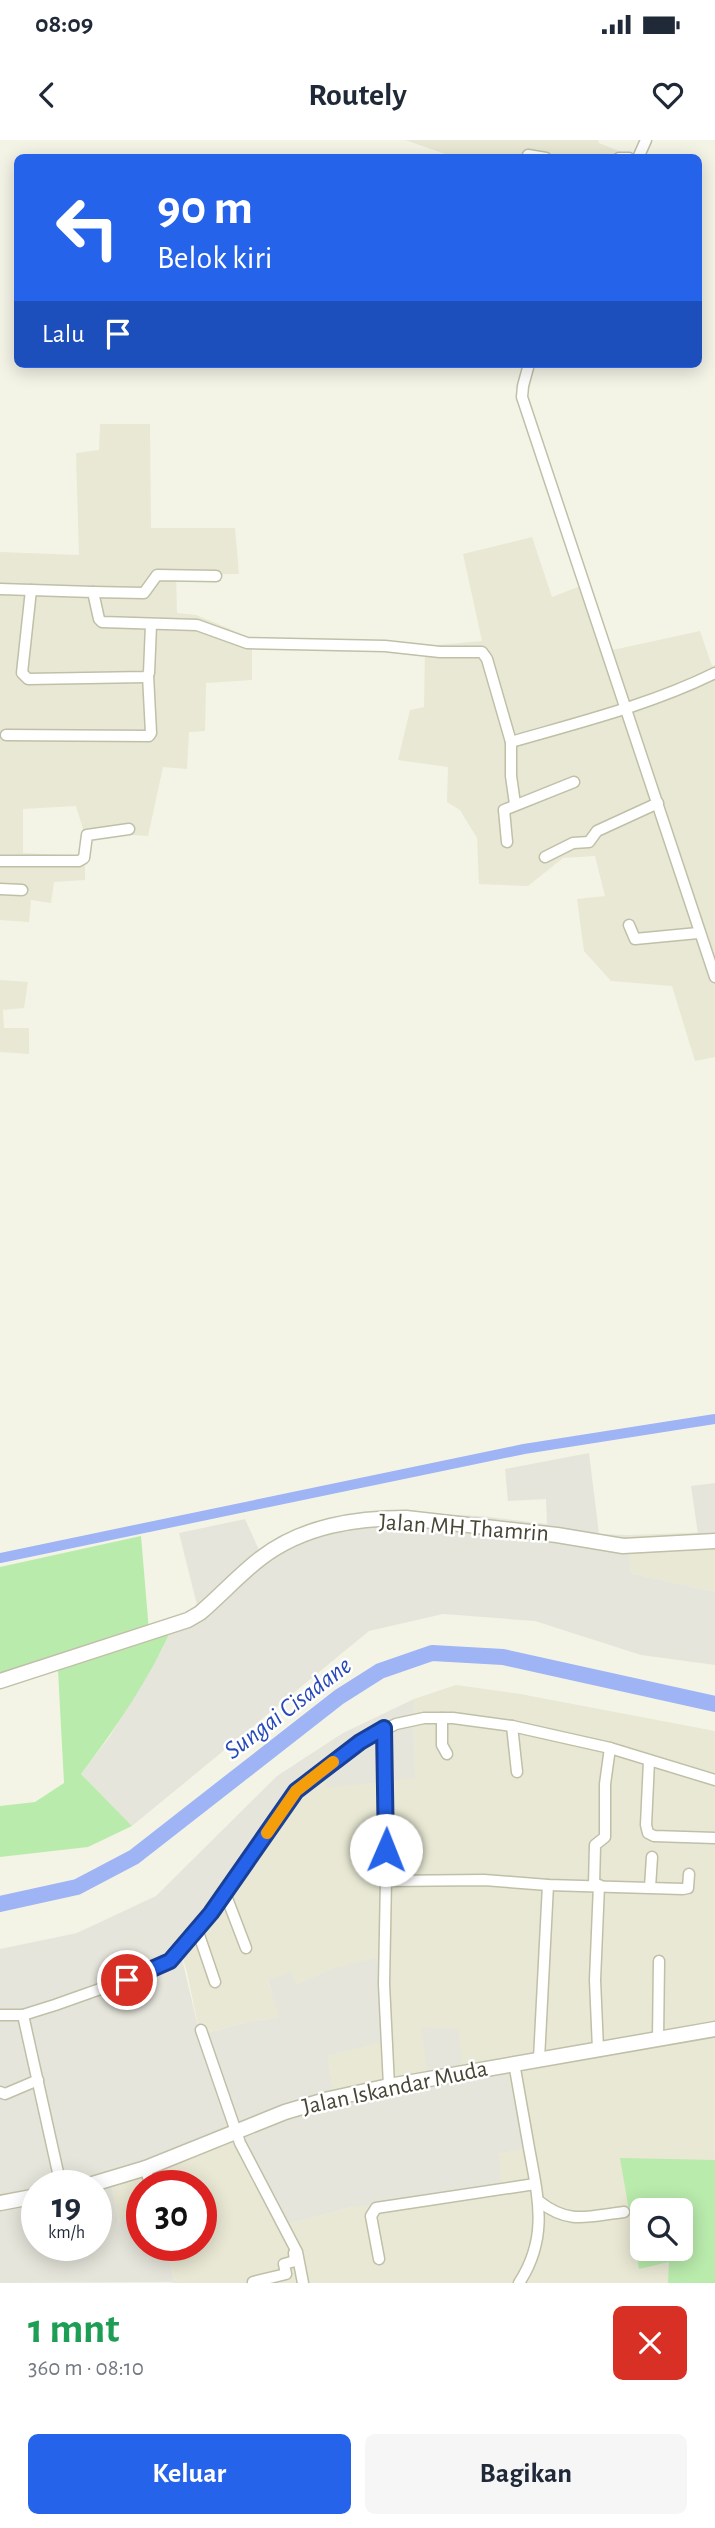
<!DOCTYPE html>
<html lang="id">
<meta charset="utf-8">
<style>
body{margin:0;font-family:"Alegreya Sans",sans-serif;background:#f6f6f7;color:#1f2937;height:100vh;display:flex;flex-direction:column;font-size:26px;white-space:nowrap}
*{box-sizing:border-box;margin:0}
p{font-size:23px;color:#747a83}
.icon{flex:none;width:38px;height:38px;fill:none;stroke:currentColor;stroke-width:2;stroke-linecap:round;stroke-linejoin:round}
.map{position:relative;height:2143px;overflow:hidden}
.panel{display:flex;flex-direction:column;background:#fff;flex:1}
.panel>*{flex:none}
.guide{position:absolute;left:14px;top:14px;width:688px;height:214px;border-radius:10px;box-shadow:0 4px 18px #0003;background:#2563eb;color:#fff;overflow:hidden}
.fabs{position:absolute;left:630px;top:2058px;display:grid;gap:14px}
.fabs a{display:grid;place-items:center;width:63px;height:63px;border-radius:10px;background:#fff;box-shadow:0 4px 18px #0003;font-size:35px}
.speed{position:absolute;left:21px;top:2030px;display:flex;gap:14px;font-size:35px;font-weight:700;text-align:center}
.speed>*{display:grid;place-content:center;width:91px;height:91px;border-radius:50%;background:#fff;box-shadow:0 4px 18px #0003;line-height:1}
.speed small{font-size:18px;font-weight:400}
.speed .limit{border:10px solid #d22;background:#fff;color:#111}
.pin{position:absolute;display:grid;place-items:center;width:60px;height:60px;color:#fff;margin:-30px;border:4px solid #fff;border-radius:50%;box-shadow:0 2px 7px #0007}
.me{position:absolute;width:77px;margin:-38px;rotate:1deg;stroke-linejoin:round;filter:drop-shadow(0 0 5px #0008)}
.turn{display:flex;align-items:center;gap:24px;height:147px;padding:0 28px;font-size:32px}
.turn .icon{width:91px;height:91px;stroke-width:2.5}
.turn b{display:block;font-size:49px;line-height:60px}
.then{display:flex;align-items:center;height:66px;padding:0 28px;background:#0003;gap:14px;font-size:26px}
.round{display:grid;place-items:center;flex:none;width:74px;height:74px;border-radius:10px;background:#f6f6f7}
.head{display:flex;align-items:center;justify-content:space-between;height:119px;padding:0 28px}
h1{font-size:42px;font-weight:600;line-height:52px;color:#1e9e55}
.action{display:flex;gap:14px;margin-top:auto;padding:14px 28px}
.action a{flex:1;height:80px;border-radius:10px;background:#2563eb;color:#fff;font-size:28px;font-weight:600;line-height:80px;text-align:center}
.action a+a{background:#f6f6f7;color:#1f2937}
.status{display:flex;justify-content:space-between;align-items:center;height:49px;padding:0 35px;background:#fff;direction:ltr}
.status svg{height:19px;fill:currentColor}
header{display:flex;justify-content:space-between;align-items:center;height:91px;padding:0 28px;background:#fff;font-size:32px;font-weight:600}
.map>svg:first-child{display:block}
.residential{fill:#e8e8d4;fill-rule:evenodd}
.industrial{fill:#e6e5db;fill-rule:evenodd}
.green{fill:#b9ebac;fill-rule:evenodd}
.lines{fill:none;stroke-linecap:round;stroke-linejoin:round}
.canal{stroke:#9eb4f4;stroke-width:10}
.river{stroke:#9eb4f4;stroke-width:16}
.minor-casing{stroke:#c0c0a8;stroke-width:13}
.tertiary-casing{stroke:#c0c0a8;stroke-width:17}
.minor{stroke:#fff;stroke-width:10}
.tertiary{stroke:#fff;stroke-width:14}
.route-casing{stroke:#184099;stroke-width:18}
.route{stroke:#2563eb;stroke-width:12}
.slow{stroke:#f59e0b;stroke-width:12}
.labels{text-anchor:middle;dominant-baseline:central;stroke-width:5;stroke-linejoin:round;paint-order:stroke}
.street-label{font-size:24px;fill:#474635;stroke:#fff}
.water-label{font-size:26px;font-style:italic;fill:#2749b9;stroke:#fff}
</style>
<div class="status"><b>08:09</b><svg viewBox="0 0 49 12"><path d="M0 12V9h3v3zM5 12V6h3v6zM10 12V3h3v9zM15 12V0h3v12zM26 1h20v11H26zM47 4h2v5h-2z"/></svg></div>
<header><svg class="icon" aria-label="back" viewBox="0 0 24 24"><path d="M15 5l-7 7 7 7"/></svg>Routely<svg class="icon" aria-label="heart" viewBox="0 0 24 24"><path d="M12 20l-8-8c-3-5 5-10 8-4 3-6 11-1 8 4z"/></svg></header>
<div class="map">
<svg width="715" height="2143" viewBox="0 0 715 2143">
<rect width="100%" height="100%" fill="#f3f4e6"/>
<!-- residential -->
<g class="residential">
<polygon points="405,0 598,0 599,3 631,16 454,17"/>
<polygon points="100,284 150,284 151,388 235,388 239,434 176,434 177,473 196,475 252,498 252,540 206,543 205,591 189,592 187,629 163,627 148,696 84,692 76,666 23,669 23,713 85,716 85,740 54,742 51,763 31,760 29,782 0,780 0,412 79,415 76,313 99,310"/>
<polygon points="532,397 552,457 583,445 608,511 700,491 712,526 715,525 715,917 695,921 672,846 611,841 584,811 577,759 605,756 595,716 563,718 528,746 479,744 477,698 460,670 447,662 448,627 398,620 410,570 424,567 425,506 482,501 463,414"/>
<polygon points="0,840 28,842 24,868 3,870 4,888 29,888 29,914 0,912"/>
<polygon points="715,1392 715,1452 631,1433 628,1395"/>
<path d="M456,1545l64,9 195,37v552h-544l4,-2 -10,-36h36v-59h-59v30l-23,7 -7,-38 125,-45 45,86 70,-19 147,-53 25,-5 -97,-78 -94,22 -5,-37 54,-15 -49,-73 -38,18 -27,-5 12,36 -37,6 -43,12 -13,-63 -8,-26 51,-71 67,-82 26,-20 92,5 -1,-79zM642,2070h39v39h-39z"/>
</g>
<!-- industrial -->
<g class="industrial">
<polygon points="589,1313 599,1394 628,1395 631,1433 715,1452 715,1525 641,1515 535,1481 443,1474 369,1491 132,1686 81,1634 110,1596 163,1508 174,1484 198,1469 179,1393 245,1379 260,1412 302,1388 374,1371 481,1376 547,1384 546,1359 508,1361 505,1329"/>
<polygon points="715,1343 715,1392 698,1394 691,1346"/>
<path d="M414,1559l1,79 -88,10 -4,-14 -26,19 -67,82 -51,71 21,89 43,-12 36,-6 -11,-37 23,-8 5,13 37,-17 44,-10 5,84 -54,14 5,36 94,-21 -6,-44 38,2 3,46 45,-7 17,81 -25,5 2,35 -149,18 -70,19 -45,-86 -125,46 7,37 23,-7v29h23l10,37 -175,1v-334l77,-16 79,-37 121,-120 66,-43zM37,2046h59v59h-59z"/>
</g>
<!-- green -->
<g class="green">
<path d="M141,1396l8,95 25,-7c-24,54 -58,104 -93,150l51,52 -44,21 -88,10v-51l35,-4 29,-19 -6,-113 -58,15v-118z"/>
<path d="M620,2018l95,2v123h-47l1,-21 -30,7zM642,2070h39v39h-39z"/>
</g>
<g class="lines">
<!-- canal -->
<polyline class="canal" points="0,1418 524,1309 715,1279"/>
<!-- river -->
<polyline class="river" points="0,1764 77,1747 134,1717 339,1557 380,1531 432,1513 503,1517 715,1564"/>
<defs>
<g id="minor">
<polyline points="528,18 528,15 546,18"/>
<polyline points="619,18 629,18"/>
<polyline points="638,18 646,0"/>
<polyline points="529,224 523,246 522,257 715,837"/>
<polyline points="0,449 93,452 99,479 102,482 197,485 247,503 385,506 440,512 482,512 487,519 511,602 511,636 515,664"/>
<polyline points="31,450 22,533 28,539 146,537 149,533 151,485"/>
<polyline points="93,452 144,453 157,435 216,436"/>
<polyline points="6,595 149,596 151,593 148,535"/>
<path d="M511,602c69,-20 139,-37 204,-69"/>
<polyline points="507,702 504,670 574,642"/>
<polyline points="545,717 573,703 589,702 597,691 658,663"/>
<polyline points="0,721 79,721 84,718 87,695 129,689"/>
<polyline points="0,749 22,750"/>
<polyline points="629,785 635,799 698,793"/>
<polyline points="442,1578 442,1605 447,1614"/>
<polyline points="512,1586 517,1632"/>
<polyline points="384,1588 387,1686 384,1844 389,1946"/>
<polyline points="649,1621 646,1685 648,1693 654,1696 715,1698"/>
<polyline points="385,1741 484,1740 548,1745 683,1749 688,1748 689,1734"/>
<polyline points="594,1745 595,1705 605,1697 605,1644 610,1608"/>
<polyline points="650,1747 652,1717"/>
<polyline points="225,1753 246,1808"/>
<polyline points="198,1792 215,1842"/>
<polyline points="0,1875 23,1875 55,1865 148,1832 170,1821 211,1773 296,1651 360,1602 396,1584 424,1578 453,1578 512,1586 610,1608 715,1640"/>
<polyline points="23,1875 61,2046"/>
<polyline points="201,1890 240,2003 297,2112 303,2143"/>
<polyline points="658,1899 659,1821"/>
<polyline points="598,1909 595,1840 599,1745"/>
<polyline points="539,1919 548,1745"/>
<path d="M514,1923c5,29 10,57 15,85 9,50 20,89 -10,135"/>
<polyline points="0,1952 5,1954 38,1940"/>
<polyline points="146,2028 150,2046"/>
<path d="M540,2062c29,23 49,14 84,10"/>
<polyline points="379,2119 371,2076 376,2068 535,2044"/>
<polyline points="253,2142 286,2134 284,2124 295,2121 294,2113"/>
</g>
<g id="tertiary">
<path d="M0,1541l188,-61 12,-7c21,-18 40,-39 61,-55 42,-32 94,-40 145,-40l151,17 66,11 92,-5"/>
<polyline points="86,2046 146,2028 285,1972 329,1959 389,1946 715,1889"/>
<polyline points="0,2063 37,2056"/>
</g>
</defs>
<!-- minor casing -->
<use href="#minor" class="minor-casing"/>
<!-- tertiary casing -->
<use href="#tertiary" class="tertiary-casing"/>
<!-- minor -->
<use href="#minor" class="minor"/>
<!-- tertiary -->
<use href="#tertiary" class="tertiary"/>
</g>
<g class="lines">
<defs>
<polyline id="route" points="127,1840 170,1821 211,1773 296,1651 360,1602 384,1588 386,1710"/>
</defs>
<!-- route casing -->
<use href="#route" class="route-casing"/>
<!-- route -->
<use href="#route" class="route"/>
<!-- slow -->
<polyline class="slow" points="267,1693 296,1651 333,1622"/>
</g>
<g class="labels">
<!-- street labels -->
<g class="street-label">
<text transform="translate(464 1388) rotate(4)">Jalan MH Thamrin</text>
<text transform="translate(395 1948) rotate(-12)">Jalan Iskandar Muda</text>
</g>
<!-- water labels -->
<g class="water-label">
<text transform="translate(288 1568) rotate(-37)">Sungai Cisadane</text>
</g>
</g>
</svg>
<div class="fabs">
<a><svg class="icon" aria-label="search" viewBox="0 0 24 24"><circle cx="10" cy="10" r="6"/><path d="M15 15l6 6"/></svg></a>
</div>
<div class="speed"><div>19<small>km/h</small></div><div class="limit">30</div></div>
<div class="pin" style="left:127px;top:1840px;background:#d93025"><svg class="icon" aria-label="arrive" viewBox="0 0 24 24"><path d="M6 21V4h12l-3 4 3 4H6"/></svg></div>
<svg class="me" style="left:386px;top:1710px" viewBox="-20 -20 40 40"><circle r="19" fill="#fff"/><path d="M0-13L10 11 0 6-10 11z" fill="#2563eb"/></svg>
<div class="guide">
<div class="turn"><svg class="icon" aria-label="left" viewBox="0 0 24 24"><path d="M17 20v-9H6M10 6l-5 5 5 5"/></svg><div><b>90 m</b>Belok kiri</div></div>
<div class="then">Lalu<svg class="icon" aria-label="arrive" viewBox="0 0 24 24"><path d="M6 21V4h12l-3 4 3 4H6"/></svg></div>
</div>
</div>
<section class="panel">
<div class="head"><div><h1>1 mnt</h1><p>360 m · 08:10</p></div><a class="round" style="background:#d93025;color:#fff"><svg class="icon" aria-label="close" viewBox="0 0 24 24"><path d="M6 6l12 12M18 6L6 18"/></svg></a></div>
<div class="action"><a>Keluar</a><a>Bagikan</a></div>
</section>
